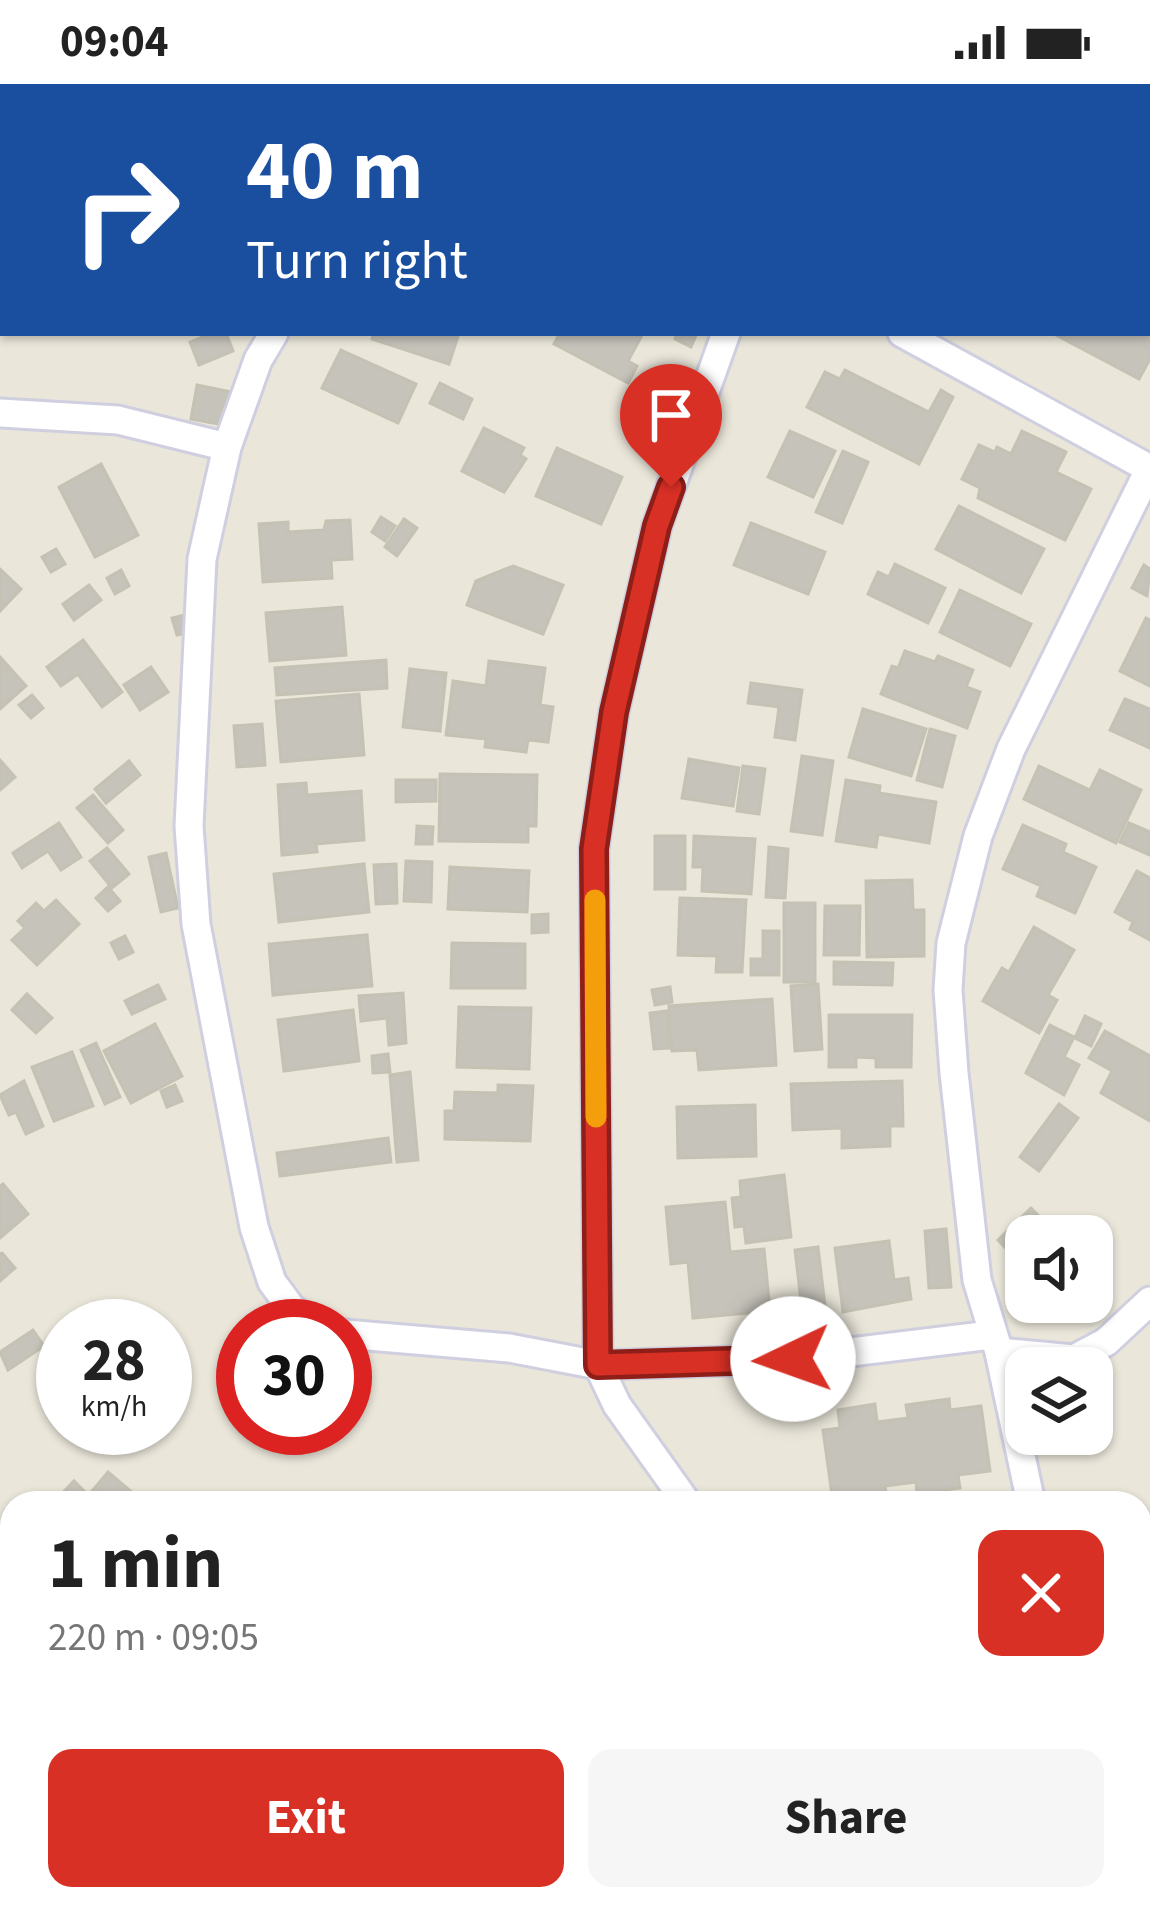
<!DOCTYPE html>
<meta charset="utf-8">
<style>
body{margin:0;font-family:"Source Sans 3",sans-serif;background:#f6f6f6;color:#222;height:100vh;display:flex;flex-direction:column;font-size:45px;white-space:nowrap}
*{box-sizing:border-box;margin:0}
p{font-size:39px;color:#767676}
.icon{flex:none;width:66px;height:66px;fill:none;stroke:currentColor;stroke-width:2;stroke-linecap:round;stroke-linejoin:round}
.map{position:relative;flex:1;overflow:hidden}
.sheet{position:absolute;left:0px;top:1407px;width:1152px;height:420px;display:flex;flex-direction:column;background:#fff;border-radius:36px 36px 0 0;box-shadow:0 3px 9px #0004}
.sheet>*{flex:none}
.top-card{position:absolute;left:0px;top:0px;width:1152px;height:252px;box-shadow:0 3px 9px #0004;background:#1a4fa0;color:#fff;overflow:hidden}
.fabs{position:absolute;left:1005px;top:1131px;display:grid;gap:24px}
.fabs a{display:grid;place-items:center;width:108px;height:108px;border-radius:24px;background:#fff;box-shadow:0 3px 9px #0004;font-size:60px}
.speed{position:absolute;left:36px;top:1215px;display:flex;gap:24px;font-size:60px;font-weight:700;text-align:center}
.speed>*{display:grid;place-content:center;width:156px;height:156px;border-radius:50%;background:#fff;box-shadow:0 3px 9px #0004;line-height:1}
.speed small{font-size:30px;font-weight:400}
.speed .limit{border:18px solid #d22;background:#fff;color:#111}
.pin{position:absolute;display:grid;place-items:center;width:102px;height:102px;color:#fff;margin:-123px -51px;border-radius:50% 50% 50% 0;rotate:-45deg;box-shadow:0 0 12px #0007}
.pin .icon{rotate:45deg}
.me{position:absolute;width:132px;margin:-66px;rotate:267deg;stroke-linejoin:round;filter:drop-shadow(0 0 9px #0008)}
.turn{display:flex;align-items:center;gap:42px;height:252px;padding:0 48px;font-size:54px}
.turn .icon{width:156px;height:156px;stroke-width:2.5}
.turn b{display:block;font-size:84px;line-height:102px}
.round{display:grid;place-items:center;flex:none;width:126px;height:126px;border-radius:24px;background:#f6f6f6}
.overview{display:flex;align-items:center;justify-content:space-between;height:204px;padding:0 48px}
h1{font-size:72px;font-weight:700;line-height:90px}
.action{display:flex;gap:24px;margin-top:auto;padding:24px 48px}
.action a{flex:1;height:138px;border-radius:24px;background:#d93025;color:#fff;font-size:48px;font-weight:700;line-height:138px;text-align:center}
.action a+a{background:#f6f6f6;color:#222}
.status{display:flex;justify-content:space-between;align-items:center;height:84px;padding:0 60px;background:#fff;direction:ltr}
.status svg{height:33px;fill:currentColor}
.map>svg:first-child{display:block}
.building{fill:#c5c3ba;stroke:#c5c2b4;stroke-width:3}
.lines{fill:none;stroke-linecap:round;stroke-linejoin:round}
.street-casing{stroke:#cfcfe0;stroke-width:33}
.street{stroke:#fff;stroke-width:27}
.route-casing{stroke:#8d1f18;stroke-width:30}
.route{stroke:#d93025;stroke-width:21}
.slow{stroke:#f59e0b;stroke-width:21}
</style>
<div class="status"><b>09:04</b><svg viewBox="0 0 49 12"><path d="M0 12V9h3v3zM5 12V6h3v6zM10 12V3h3v9zM15 12V0h3v12zM26 1h20v11H26zM47 4h2v5h-2z"/></svg></div>
<div class="map">
<svg width="1150" height="1827" viewBox="0 0 1150 1827">
<rect width="100%" height="100%" fill="#eae6da"/>
<!-- building -->
<g class="building">
<polygon points="738,0 802,0 737,3"/>
<polygon points="213,249 226,249 233,267 199,281 190,258"/>
<polygon points="374,249 459,249 449,280 372,255"/>
<polygon points="560,249 634,249 641,253 628,277 637,282 628,299 554,260"/>
<polygon points="677,249 697,249 691,263 675,255"/>
<polygon points="1147,249 1150,251 1150,275 1139,295 1054,250"/>
<polygon points="341,266 416,300 398,339 322,304"/>
<polygon points="845,286 929,328 941,306 953,313 919,380 807,323 825,288 840,295"/>
<polygon points="440,299 472,315 463,335 430,319"/>
<polygon points="197,301 231,308 224,341 191,335"/>
<polygon points="484,344 524,364 520,371 526,375 504,408 462,387"/>
<polygon points="790,347 835,367 813,413 768,393"/>
<polygon points="1022,347 1066,368 1056,388 1091,405 1065,456 978,414 980,404 962,395 979,361 995,368 997,363 1011,370"/>
<polygon points="557,364 622,393 601,440 536,412"/>
<polygon points="843,367 868,378 842,439 816,428"/>
<polygon points="101,380 138,451 95,473 59,403"/>
<polygon points="959,422 1044,465 1021,509 936,465"/>
<polygon points="381,433 395,442 385,457 372,448"/>
<polygon points="404,435 417,444 397,472 385,463"/>
<polygon points="350,436 352,475 331,476 332,494 263,498 259,440 288,438 288,448 324,446 326,437"/>
<polygon points="751,439 825,468 808,510 734,481"/>
<polygon points="56,465 65,480 51,488 42,473"/>
<polygon points="895,480 945,504 928,539 868,510 878,488 889,493"/>
<polygon points="1144,481 1150,485 1147,512 1132,504"/>
<polygon points="513,482 563,501 543,550 467,521 476,497"/>
<polygon points="0,485 21,505 0,527"/>
<polygon points="121,486 129,502 115,510 107,494"/>
<polygon points="89,501 101,516 74,536 63,520"/>
<polygon points="960,506 1031,540 1010,582 940,548"/>
<polygon points="342,523 346,571 270,577 266,529"/>
<polygon points="188,530 192,548 177,551 172,534"/>
<polygon points="1146,534 1150,536 1150,602 1120,587"/>
<polygon points="83,556 122,608 102,623 78,590 61,602 47,583"/>
<polygon points="905,567 935,578 938,572 973,586 966,603 980,608 967,644 881,610 892,582 898,584"/>
<polygon points="0,573 26,602 0,625"/>
<polygon points="386,576 387,604 277,611 275,584"/>
<polygon points="489,577 545,584 540,621 553,623 548,658 528,656 526,668 485,663 486,655 446,651 453,597 486,602"/>
<polygon points="151,583 168,608 140,626 124,601"/>
<polygon points="410,585 446,589 440,647 403,643"/>
<polygon points="751,599 802,606 795,656 775,653 779,623 748,619"/>
<polygon points="359,610 364,671 281,678 276,617"/>
<polygon points="32,611 43,624 31,634 19,621"/>
<polygon points="1125,615 1150,625 1150,664 1110,646"/>
<polygon points="863,625 926,645 911,692 849,673"/>
<polygon points="262,640 265,681 237,683 234,642"/>
<polygon points="930,645 955,652 942,703 917,696"/>
<polygon points="802,672 833,677 822,751 791,747"/>
<polygon points="689,675 739,684 733,722 682,714"/>
<polygon points="0,676 15,693 0,706"/>
<polygon points="129,677 140,691 106,719 95,705"/>
<polygon points="743,682 765,685 759,730 737,727"/>
<polygon points="1039,682 1090,706 1100,686 1141,706 1116,759 1024,715"/>
<polygon points="440,690 537,691 536,742 528,742 528,758 439,757"/>
<polygon points="396,696 436,696 436,717 396,718"/>
<polygon points="846,696 880,702 879,709 936,718 929,759 878,750 876,763 836,757"/>
<polygon points="306,699 307,711 361,707 364,756 316,760 317,768 282,771 278,701"/>
<polygon points="93,711 123,746 108,759 77,724"/>
<polygon points="59,739 81,773 61,786 48,767 22,784 13,769"/>
<polygon points="1129,739 1150,748 1150,771 1120,758"/>
<polygon points="1023,741 1066,760 1063,768 1096,783 1075,829 1037,812 1041,802 1003,785"/>
<polygon points="417,742 433,743 432,760 416,760"/>
<rect x="655" y="752" width="30" height="53"/>
<polygon points="694,752 755,755 751,810 702,807 703,783 693,783"/>
<polygon points="769,763 788,765 785,814 766,813"/>
<polygon points="107,764 129,790 112,804 90,777"/>
<polygon points="166,769 178,824 161,828 149,773"/>
<polygon points="406,777 432,778 431,818 404,817"/>
<polygon points="364,780 369,828 279,838 274,790"/>
<polygon points="396,780 397,819 376,820 374,781"/>
<polygon points="450,783 529,787 527,828 448,825"/>
<polygon points="1137,787 1150,794 1150,856 1130,845 1133,838 1115,828"/>
<polygon points="912,796 913,826 924,826 924,872 867,873 866,797"/>
<polygon points="108,803 120,817 108,827 96,814"/>
<polygon points="680,814 746,816 742,888 716,888 717,872 678,871"/>
<polygon points="56,816 79,840 37,881 12,856 25,844 18,837 36,819 44,827"/>
<rect x="784" y="819" width="31" height="79"/>
<polygon points="825,822 860,822 859,871 824,871"/>
<polygon points="548,830 548,848 532,849 532,831"/>
<polygon points="1034,843 1074,866 1048,911 1057,916 1039,949 983,917 1002,884 1009,888"/>
<polygon points="763,847 779,847 779,891 751,891 751,875 763,875"/>
<polygon points="367,851 372,902 273,911 269,860"/>
<polygon points="125,852 133,868 119,875 111,859"/>
<polygon points="452,859 525,860 525,904 451,904"/>
<polygon points="834,878 893,879 892,901 834,900"/>
<polygon points="818,900 822,965 795,967 791,902"/>
<polygon points="158,901 165,915 132,930 125,917"/>
<polygon points="670,903 672,918 655,921 652,906"/>
<polygon points="403,909 406,959 389,961 387,934 361,937 359,912"/>
<polygon points="27,910 52,934 36,949 12,926"/>
<polygon points="772,915 776,981 699,986 697,966 672,967 669,922"/>
<polygon points="459,923 531,924 529,985 457,983"/>
<polygon points="353,926 359,977 284,987 278,936"/>
<polygon points="667,927 670,964 654,965 650,929"/>
<polygon points="829,931 912,931 911,983 876,983 876,974 856,973 856,983 829,983"/>
<polygon points="1085,932 1101,940 1091,962 1075,954"/>
<polygon points="155,940 182,992 131,1019 104,967"/>
<polygon points="1050,941 1074,953 1064,973 1079,981 1064,1011 1026,989"/>
<polygon points="1105,947 1150,972 1150,1037 1101,1009 1112,987 1089,974"/>
<polygon points="96,959 120,1013 105,1020 81,966"/>
<polygon points="72,968 93,1022 54,1037 32,983"/>
<polygon points="388,970 390,988 373,989 372,972"/>
<polygon points="410,988 418,1076 397,1078 390,991"/>
<polygon points="24,997 43,1042 26,1050 16,1028 9,1031 0,1011"/>
<polygon points="902,997 903,1042 890,1042 890,1062 842,1064 842,1044 793,1046 791,1000"/>
<polygon points="175,1001 182,1017 167,1023 161,1007"/>
<polygon points="498,1001 533,1002 530,1057 445,1055 445,1027 454,1027 455,1008 498,1009"/>
<polygon points="1059,1020 1078,1034 1039,1087 1020,1073"/>
<polygon points="755,1021 756,1072 678,1074 677,1023"/>
<polygon points="388,1054 391,1078 280,1092 277,1069"/>
<polygon points="784,1091 791,1153 746,1159 744,1142 735,1143 732,1114 741,1113 740,1097"/>
<polygon points="3,1100 28,1130 0,1154 0,1102"/>
<polygon points="725,1118 730,1168 764,1165 770,1227 693,1234 688,1178 671,1180 666,1123"/>
<polygon points="1031,1124 1057,1151 1067,1140 1079,1152 1026,1152 1026,1191 1021,1186 1024,1183 998,1156"/>
<polygon points="946,1145 951,1203 929,1204 925,1147"/>
<polygon points="889,1157 894,1196 908,1194 911,1215 843,1228 835,1164"/>
<polygon points="818,1163 825,1222 802,1226 795,1166"/>
<polygon points="2,1169 15,1184 0,1197 0,1170"/>
<polygon points="33,1246 44,1262 8,1286 0,1268"/>
<polygon points="949,1315 950,1326 981,1322 990,1387 958,1391 960,1404 917,1410 916,1398 885,1402 887,1415 849,1419 848,1409 832,1411 823,1346 840,1344 838,1326 875,1320 877,1338 908,1334 906,1321"/>
<polygon points="108,1388 142,1417 141,1419 113,1419 105,1412 99,1419 82,1419"/>
<polygon points="74,1397 86,1409 76,1419 53,1419"/>
<polygon points="1144,1473 1150,1502 1140,1505 1140,1474"/>
<polygon points="12,1572 12,1602 0,1591 0,1585"/>
<polygon points="0,1696 12,1711 12,1733 0,1743"/>
<polygon points="12,1746 12,1796 0,1804 0,1754"/>
<polygon points="169,1815 183,1815 189,1823 185,1827 153,1827"/>
<polygon points="897,1815 965,1815 955,1823 958,1827 906,1827"/>
</g>
<g class="lines">
<defs>
<g id="street">
<polyline points="203,0 210,3"/>
<polyline points="438,0 439,3"/>
<polyline points="846,3 848,0"/>
<polyline points="274,249 258,276 227,363 202,475 189,742 196,840 254,1143 272,1198 292,1225 317,1242"/>
<polyline points="902,249 1150,385"/>
<polyline points="0,329 118,336 227,363"/>
<polyline points="345,1250 509,1264 598,1281 793,1275 991,1251"/>
<polyline points="999,1268 1074,1275 1106,1258 1150,1217"/>
<polyline points="687,1419 617,1321 598,1281 594,765 614,628 657,442 726,249"/>
<polyline points="1031,1419 999,1268 977,1196 954,989 948,906 951,859 978,752 1011,665 1150,384"/>
<polyline points="1140,1597 1150,1595"/>
<polyline points="326,1815 346,1827"/>
<polyline points="707,1827 721,1815"/>
<polyline points="1074,1827 1081,1815"/>
</g>
</defs>
<!-- street casing -->
<use href="#street" class="street-casing"/>
<!-- street -->
<use href="#street" class="street"/>
</g>
<g class="lines">
<defs>
<polyline id="route" points="671,403 657,442 614,628 594,765 598,1281 793,1275"/>
</defs>
<!-- route casing -->
<use href="#route" class="route-casing"/>
<!-- route -->
<use href="#route" class="route"/>
<!-- slow -->
<polyline class="slow" points="595,816 596,1033"/>
</g>
</svg>
<div class="fabs">
<a><svg class="icon" aria-label="sound" viewBox="0 0 24 24"><path d="M4 9h4l5-4v14l-5-4H4zM17 9q2 3 0 6"/></svg></a>
<a><svg class="icon" aria-label="layers" viewBox="0 0 24 24"><path d="M12 4l9 5-9 5-9-5zM3 14l9 5 9-5"/></svg></a>
</div>
<div class="speed"><div>28<small>km/h</small></div><div class="limit">30</div></div>
<div class="pin" style="left:671px;top:403px;background:#d93025"><svg class="icon" aria-label="arrive" viewBox="0 0 24 24"><path d="M6 21V4h12l-3 4 3 4H6"/></svg></div>
<svg class="me" style="left:793px;top:1275px" viewBox="-20 -20 40 40"><circle r="19" fill="#fff"/><path d="M0-13L10 11 0 6-10 11z" fill="#d93025"/></svg>
<div class="top-card">
<div class="turn"><svg class="icon" aria-label="right" viewBox="0 0 24 24"><path d="M7 20v-9h11M14 6l5 5-5 5"/></svg><div><b>40 m</b>Turn right</div></div>
</div>
<section class="sheet">
<div class="overview"><div><h1>1 min</h1><p>220 m · 09:05</p></div><a class="round" style="background:#d93025;color:#fff"><svg class="icon" aria-label="close" viewBox="0 0 24 24"><path d="M6 6l12 12M18 6L6 18"/></svg></a></div>
<div class="action"><a>Exit</a><a>Share</a></div>
</section>
</div>
